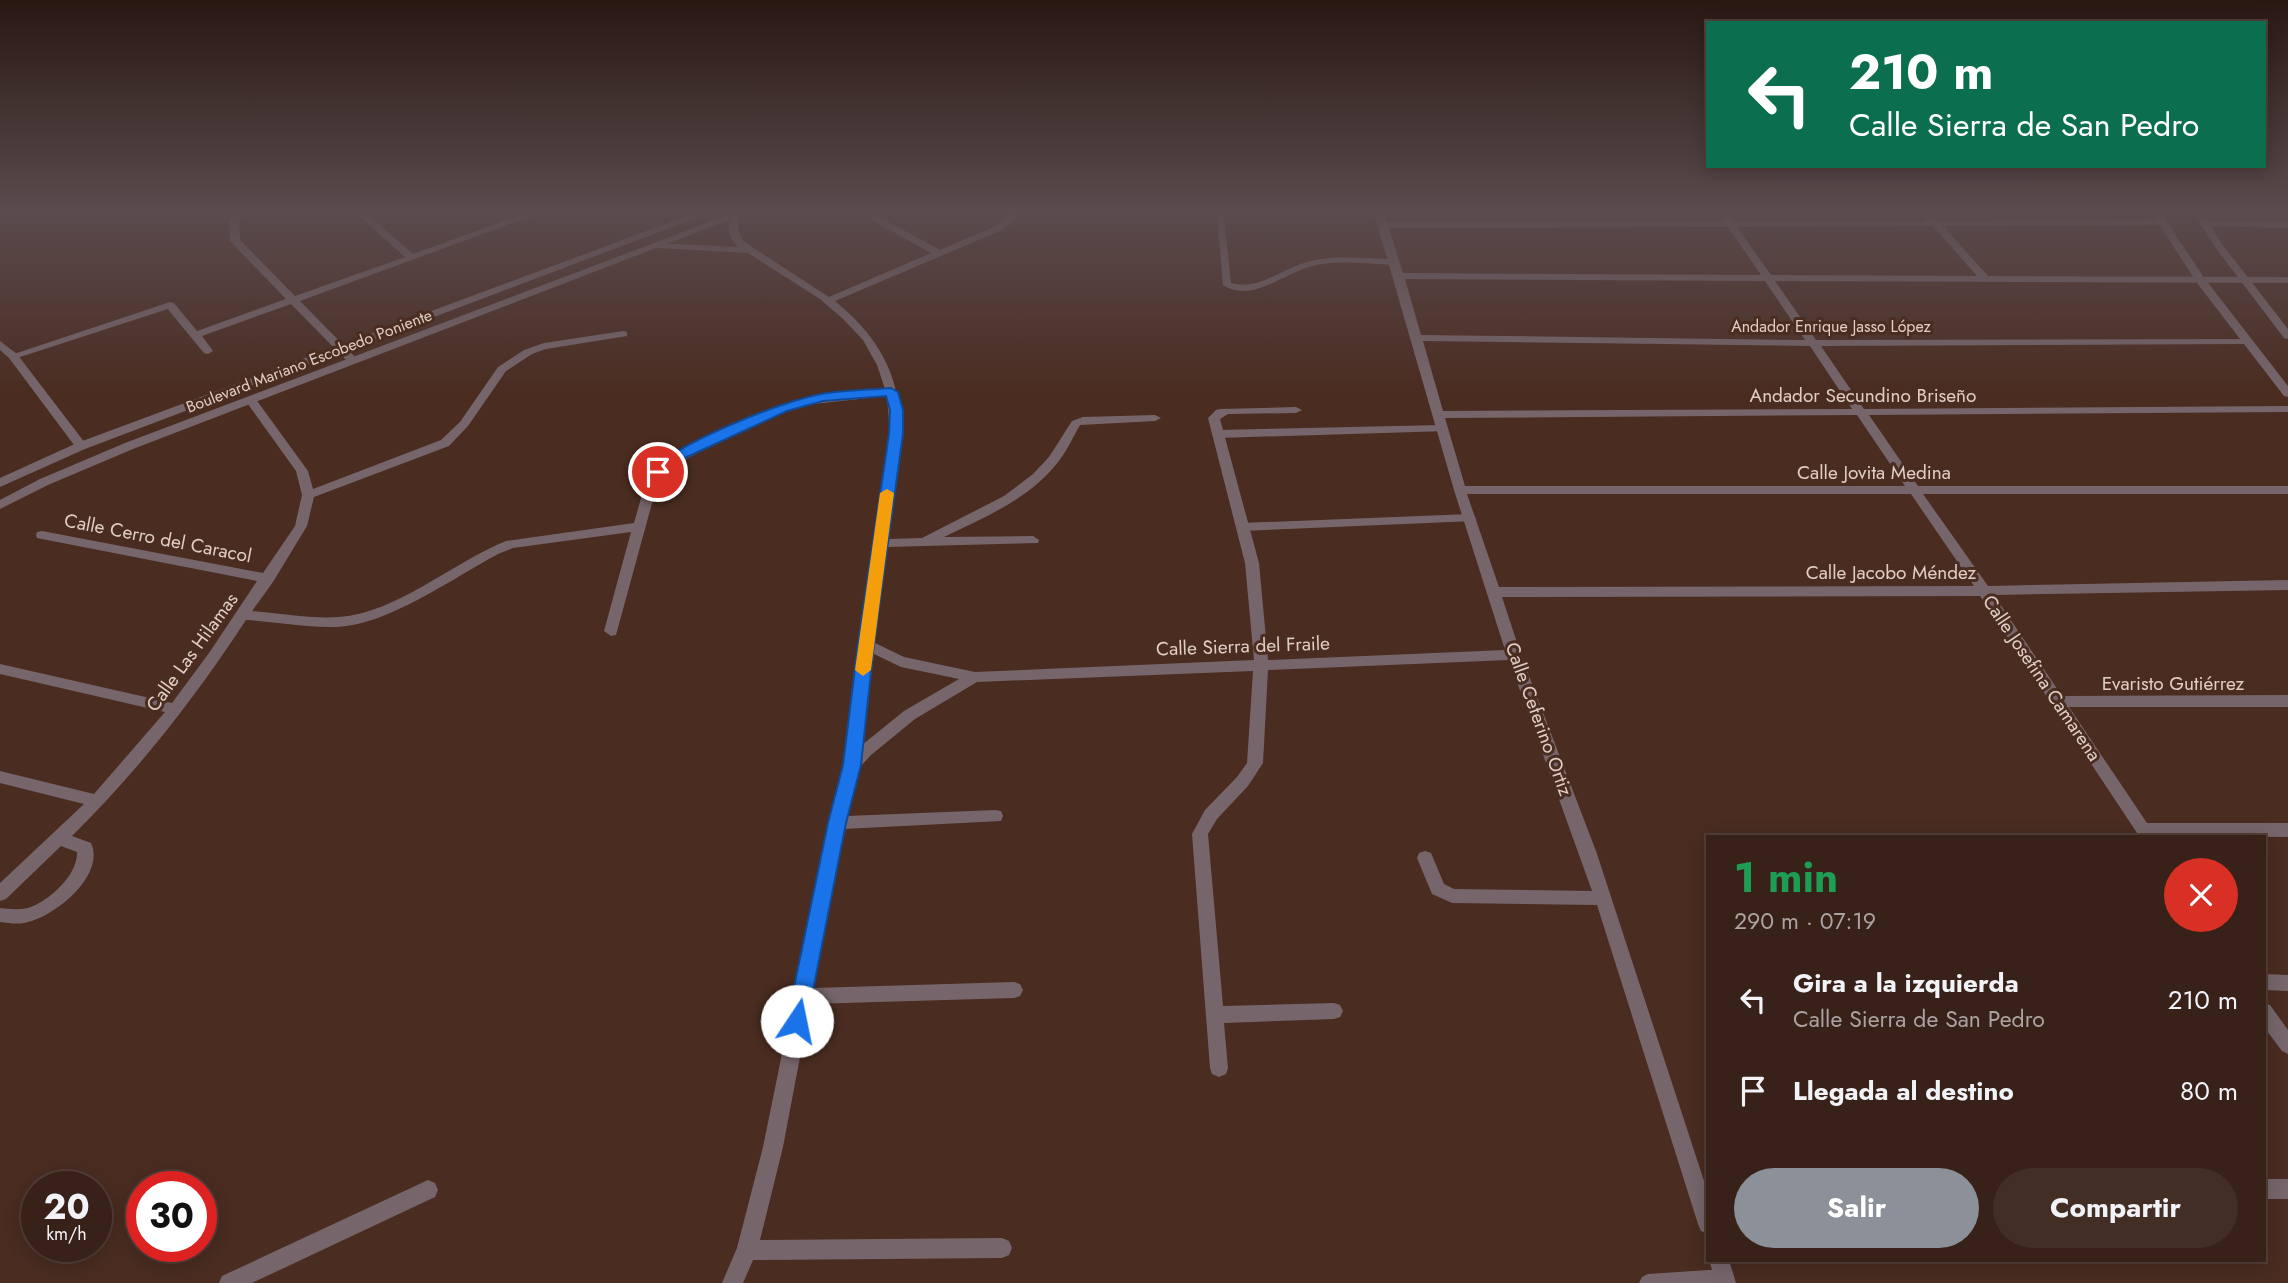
<!DOCTYPE html>
<html lang="es">
<meta charset="utf-8">
<style>
body{margin:0;font-family:Jost,sans-serif;background:#432e26;color:#f1f3f6;height:100vh;display:flex;flex-direction:column;font-size:26px;white-space:nowrap}
*{box-sizing:border-box;margin:0}
p{font-size:23px;color:#aba3a2}
.icon{flex:none;width:38px;height:38px;fill:none;stroke:currentColor;stroke-width:2;stroke-linecap:round;stroke-linejoin:round}
.map{position:relative;flex:1;overflow:hidden}
.panel{position:absolute;left:1706px;top:835px;width:560px;height:427px;display:flex;flex-direction:column;background:#382119;border-radius:0px;box-shadow:0 4px 18px #0003,0 0 0 2px #523e38}
.panel>*{flex:none}
.top-card{position:absolute;left:1706px;top:21px;width:560px;height:147px;border-radius:0px;box-shadow:0 4px 18px #0003,0 0 0 2px #523e38;background:#0b6e4f;color:#fff;overflow:hidden}
.speed{position:absolute;left:21px;top:1171px;display:flex;gap:14px;font-size:35px;font-weight:700;text-align:center}
.speed>*{display:grid;place-content:center;width:91px;height:91px;border-radius:50%;background:#382119;box-shadow:0 4px 18px #0003,0 0 0 2px #523e38;line-height:1}
.speed small{font-size:18px;font-weight:400}
.speed .limit{border:10px solid #d22;background:#fff;color:#111}
.pin{position:absolute;display:grid;place-items:center;width:60px;height:60px;color:#fff;margin:-30px;border:4px solid #fff;border-radius:50%;box-shadow:0 2px 7px #0007}
.me{position:absolute;width:77px;margin:-38px;rotate:11deg;stroke-linejoin:round;filter:drop-shadow(0 0 5px #0008)}
.turn{display:flex;align-items:center;gap:24px;height:147px;padding:0 28px;font-size:32px}
.turn .icon{width:91px;height:91px;stroke-width:2.5}
.turn b{display:block;font-size:49px;line-height:60px}
.round{display:grid;place-items:center;flex:none;width:74px;height:74px;border-radius:37px;background:#432e26}
.overview{display:flex;align-items:center;justify-content:space-between;height:119px;padding:0 28px}
h1{font-size:42px;font-weight:700;line-height:52px;color:#1e9e55}
.cta{display:flex;gap:14px;margin-top:auto;padding:14px 28px}
.cta a{flex:1;height:80px;border-radius:42px;background:#8c9099;color:#fff;font-size:28px;font-weight:700;line-height:80px;text-align:center}
.cta a+a{background:#432e26;color:#f1f3f6}
ul{padding:0;list-style:none}
li{display:flex;align-items:center;gap:21px;height:91px;padding:0 28px}
li div{flex:1}
li b{display:block;font-size:26px}
li em{font-style:normal}
.map>svg:first-child{display:block}
.lines{fill:none;stroke-linecap:round;stroke-linejoin:round}
.service{fill:#76666b;fill-rule:evenodd}
.pedestrian{fill:#76666b;fill-rule:evenodd}
.minor{fill:#76666b;fill-rule:evenodd}
.tertiary{fill:#76666b;fill-rule:evenodd}
.route{fill:#1a73e8;stroke:#114b97;stroke-width:2}
.slow{fill:#f59e0b}
.labels{text-anchor:middle;dominant-baseline:central;stroke-width:6;stroke-linejoin:round;paint-order:stroke}
.far-street-label{font-size:16px;fill:#e0cdc5;stroke:#4a2c21}
.street-label{font-size:19px;fill:#e0cdc5;stroke:#4a2c21}
</style>
<div class="map">
<svg width="2288" height="1283" viewBox="0 0 2288 1283">
<rect width="100%" height="100%" fill="#4a2c21"/>
<g class="lines">
<!-- service -->
<g class="service">
<path d="M1217,215l7,2 7,66c24,7 46,-10 67,-18 30,-12 65,-6 97,-6l4,3 -4,3c-28,-1 -60,-6 -86,2 -27,8 -59,36 -86,18z"/>
<polygon points="1724,1269 1730,1272 1733,1278 1731,1283 1639,1283 1642,1277 1648,1274"/>
</g>
<!-- pedestrian -->
<g class="pedestrian">
<polygon points="170,302 174,303 174,307 17,358 13,359 8,356"/>
<polygon points="1443,425 1447,427 1447,431 1218,438 1212,434 1218,430"/>
<polygon points="1470,514 1476,518 1474,521 1242,531 1236,527 1242,523"/>
</g>
<!-- minor -->
<g class="minor">
<polygon points="235,210 244,210 239,223 240,240 295,296 405,257 353,210 363,210 413,254 534,210 548,210 300,301 356,358 356,362 348,362 291,304 202,336 213,351 208,354 204,353 166,307 166,303 174,303 197,331 286,299 230,241 229,223"/>
<path d="M1008,210h10l-3,9 -13,11 -167,71c87,71 66,140 54,238l33,-1 82,-42 29,-22 16,-17 23,-36 11,-4 72,-2 6,3 -6,3 -75,4c-8,14 -15,30 -26,42 -29,34 -71,51 -110,70l89,-1 6,4 -1,3 -151,4 -12,96 29,14 71,15 279,-12 -9,-97 -37,-145 8,-8 4,-1 76,-2 6,3 -6,3 -68,1 -8,5 39,144 9,97 237,-10 -51,-160 -81,-280h10l4,12 337,-1 -7,-11h9l8,11h194l-9,-11h9l10,11 223,-1 5,3 -2,2 -221,1 45,50 300,1v6l-513,-2 41,59 434,-1 1,2 -5,3 -425,2 43,63 424,-3v6l-419,3 49,71h370v8h-365l65,92 300,-6v10l-294,5 68,101 226,-1v12h-219l78,116h141v14l-149,-1 -159,-240 -478,1 19,58 75,196 112,342v41l-7,-3 -3,-7 -101,-319 -145,-2 -20,-9 -15,-36 2,-5 6,-2 6,2 13,31 10,5 138,2 -83,-231 -241,10 -5,93 -15,23 -31,33 -9,15 15,172 111,-3 6,2 3,6 -3,6 -6,2 -110,4 4,45 -2,6 -7,3 -7,-3 -2,-6 -18,-234 13,-24 32,-33 10,-14 6,-92 -276,11 -62,37 -44,36 -12,13 -12,48 148,-6 6,1 2,5 -2,5 -157,8 -31,159 201,-6 6,2 3,6 -3,6 -6,2 -204,6 -27,143 -23,93 242,-2 7,3 3,7 -3,7 -7,3 -249,2 -10,23h-21l15,-35 26,-101 66,-324 15,-58 17,-118 -2,-3 3,-4 28,-206 -3,-38 -83,9 -37,13 -95,48 -15,19 -41,150 -5,1 -7,-5 27,-99 -118,16 -15,6c-45,24 -110,71 -161,73 -30,1 -61,-5 -91,-7 -51,78 -108,151 -174,216l19,7c15,32 -36,73 -63,79 -9,3 -19,1 -28,0v-14c9,1 19,2 28,0 21,-7 50,-33 49,-56l-16,-6 -55,53 -6,2v-18l84,-79 -84,-21v-12l94,23 71,-82 -165,-38v-10l172,39 37,-50 48,-72 -215,-42 -5,-1 -1,-3 1,-3 5,-1 221,42 32,-47 7,-31 -6,-24 -51,-71 2,-2h8l53,73 5,18 128,-49 19,-18 38,-55 26,-17 20,-7 79,-12 4,1v4l-81,13 -14,5 -26,17 -38,55 -19,20 -135,51 -7,29 -34,56 -21,29c28,2 59,8 87,6 58,-4 114,-55 167,-76l128,-18 11,-39 19,-24 95,-46 39,-14 87,-11 -8,-24 -14,-25 -20,-21 -23,-20 -72,-46 -91,-5 -5,-3 2,-2 84,4c-10,-10 -12,-21 -5,-33h6l-1,16 5,11 86,56 102,-44 -59,-33v-4h6l62,34 56,-24 11,-10zM1933,226l44,50 -206,-1 -34,-48zM1728,227l33,48 -358,-2 -14,-45zM1405,279l360,2 40,59 -384,-5zM1423,341l387,5 42,63 -409,2zM1857,415l48,71h-440l-20,-68zM1467,494h444l63,92 -475,1zM874,654l27,13 58,12 -55,32 -42,34z"/>
<polygon points="2204,221 2288,222 2288,228 2201,226 2199,224"/>
<polygon points="0,341 17,354 85,443 85,449 77,449 9,358 0,350"/>
<polygon points="2264,974 2288,975 2288,991 2264,990"/>
<polygon points="2264,1003 2270,1005 2288,1030 2288,1054 2282,1051 2264,1027"/>
<rect x="2264" y="1179" width="24" height="20"/>
<polygon points="428,1180 435,1183 438,1190 435,1197 252,1283 219,1283 222,1276"/>
<polygon points="1709,1260 1729,1260 1736,1283 1716,1283"/>
</g>
<!-- tertiary -->
<g class="tertiary">
<polygon points="703,210 717,210 85,449 0,487 0,478 77,443"/>
<polygon points="741,210 755,210 133,449 48,485 0,509 0,500 40,479 125,443"/>
<polygon points="2150,210 2159,210 2205,279 2288,386 2288,397 2284,396 2197,283"/>
<polygon points="2192,210 2201,210 2222,244 2288,329 2288,339 2284,338 2215,247"/>
</g>
</g>
<!-- sky -->
<linearGradient id="sky" x2="0" y2="1"><stop stop-color="#291812"/><stop offset="0.54" stop-color="#5a4b4e"/><stop offset="1" stop-color="#5a4b4e" stop-opacity="0"/></linearGradient>
<rect width="2288" height="390" fill="url(#sky)"/>
<!-- route -->
<path class="route" d="M891,388l7,4 5,18v24l-29,210 -13,121 -15,58 -39,198 -3,7 -7,3 -7,-3 -3,-7 41,-198 15,-58 15,-121 31,-210 1,-24 -4,-14 -63,5 -36,10 -100,46 -29,19 -7,-4c24,-29 132,-71 170,-78 23,-4 47,-4 70,-6z"/>
<!-- slow -->
<polygon class="slow" points="887,489 894,493 871,670 863,676 855,670 880,493"/>
<g class="labels">
<!-- far-street labels -->
<g class="far-street-label">
<text x="1831" y="326">Andador Enrique Jasso López</text>
<text transform="translate(309 361) rotate(-21)">Boulevard Mariano Escobedo Poniente</text>
</g>
<!-- street labels -->
<g class="street-label">
<text x="1863" y="395">Andador Secundino Briseño</text>
<text x="1874" y="472">Calle Jovita Medina</text>
<text transform="translate(158 538) rotate(11)">Calle Cerro del Caracol</text>
<text x="1891" y="572">Calle Jacobo Méndez</text>
<text transform="translate(1243 646) rotate(-2)">Calle Sierra del Fraile</text>
<text transform="translate(192 652) rotate(-54)">Calle Las Hilamas</text>
<text transform="translate(2042 678) rotate(56)">Calle Josefina Camarena</text>
<text x="2173" y="683">Evaristo Gutiérrez</text>
<text transform="translate(1539 719) rotate(70)">Calle Ceferino Ortiz</text>
</g>
</g>
</svg>
<div class="speed"><div>20<small>km/h</small></div><div class="limit">30</div></div>
<div class="pin" style="left:658px;top:472px;background:#d93025"><svg class="icon" aria-label="arrive" viewBox="0 0 24 24"><path d="M6 21V4h12l-3 4 3 4H6"/></svg></div>
<svg class="me" style="left:797px;top:1021px" viewBox="-20 -20 40 40"><circle r="19" fill="#fff"/><path d="M0-13L10 11 0 6-10 11z" fill="#1a73e8"/></svg>
<div class="top-card">
<div class="turn"><svg class="icon" aria-label="left" viewBox="0 0 24 24"><path d="M17 20v-9H6M10 6l-5 5 5 5"/></svg><div><b>210 m</b>Calle Sierra de San Pedro</div></div>
</div>
<section class="panel">
<div class="overview"><div><h1>1 min</h1><p>290 m · 07:19</p></div><a class="round" style="background:#d93025;color:#fff"><svg class="icon" aria-label="close" viewBox="0 0 24 24"><path d="M6 6l12 12M18 6L6 18"/></svg></a></div>
<ul>
<li><svg class="icon" aria-label="left" viewBox="0 0 24 24"><path d="M17 20v-9H6M10 6l-5 5 5 5"/></svg><div><b>Gira a la izquierda</b><p>Calle Sierra de San Pedro</p></div><em>210 m</em></li>
<li><svg class="icon" aria-label="arrive" viewBox="0 0 24 24"><path d="M6 21V4h12l-3 4 3 4H6"/></svg><div><b>Llegada al destino</b></div><em>80 m</em></li>
</ul>
<div class="cta"><a>Salir</a><a>Compartir</a></div>
</section>
</div>
